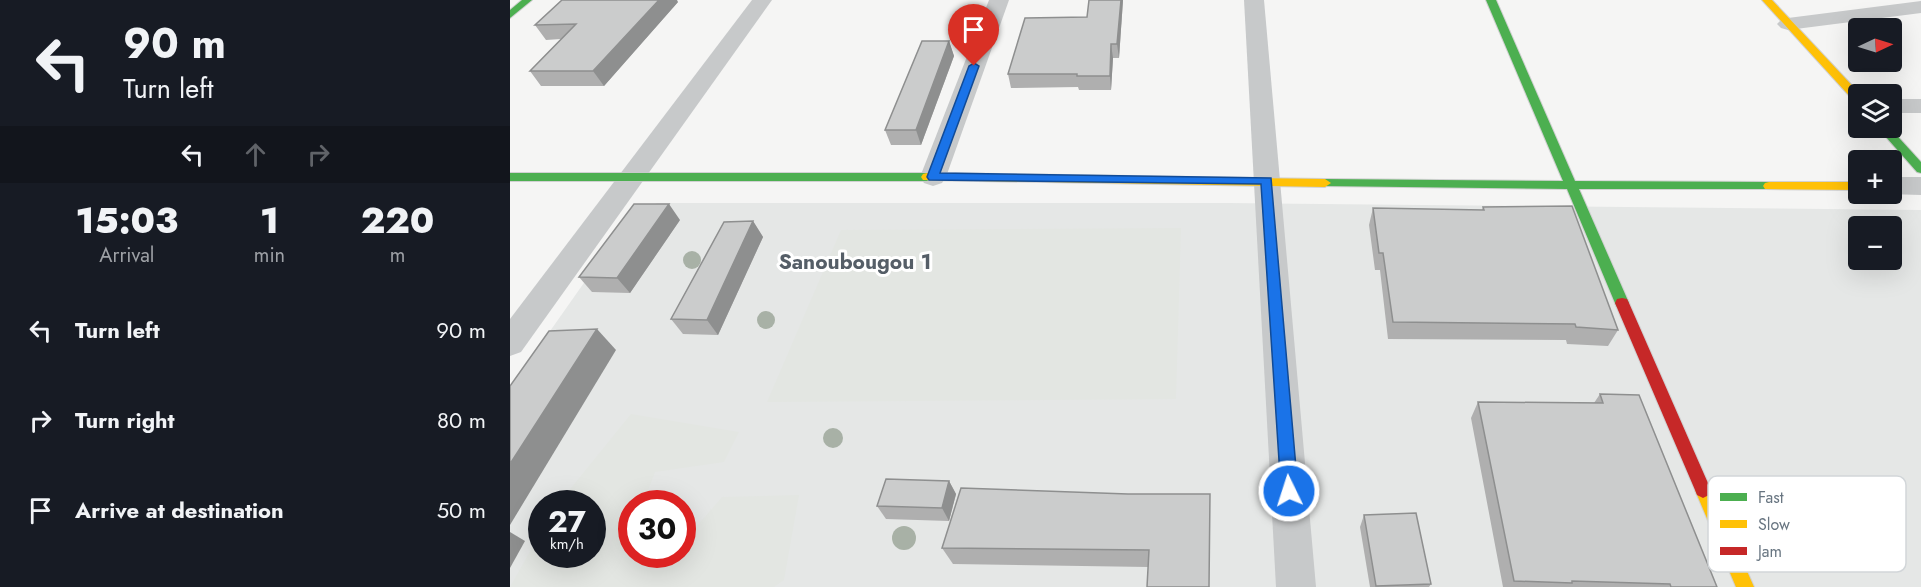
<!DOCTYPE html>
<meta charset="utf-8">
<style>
body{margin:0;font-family:Jost,sans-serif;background:#242831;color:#f1f3f6;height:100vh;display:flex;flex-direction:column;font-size:22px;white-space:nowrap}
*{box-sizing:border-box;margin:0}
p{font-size:20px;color:#9ea1a6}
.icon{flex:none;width:33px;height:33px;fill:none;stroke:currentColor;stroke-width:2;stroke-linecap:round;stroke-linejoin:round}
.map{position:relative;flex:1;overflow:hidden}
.panel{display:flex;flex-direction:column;background:#171b24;width:510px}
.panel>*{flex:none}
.top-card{background:#171b24;color:#f1f3f6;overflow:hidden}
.needle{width:39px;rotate:86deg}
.controls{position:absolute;left:1338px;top:18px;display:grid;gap:12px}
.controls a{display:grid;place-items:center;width:54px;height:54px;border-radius:6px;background:#171b24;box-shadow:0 6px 24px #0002;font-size:30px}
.speed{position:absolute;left:18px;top:490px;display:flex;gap:12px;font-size:30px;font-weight:700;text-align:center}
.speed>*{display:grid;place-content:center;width:78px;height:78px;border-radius:50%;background:#171b24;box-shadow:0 6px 24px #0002;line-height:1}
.speed small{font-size:15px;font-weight:400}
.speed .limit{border:9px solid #d22;background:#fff;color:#111}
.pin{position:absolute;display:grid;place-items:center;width:51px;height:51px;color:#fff;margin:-62px -26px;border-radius:50% 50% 50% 0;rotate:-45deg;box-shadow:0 0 6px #0007}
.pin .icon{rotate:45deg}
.me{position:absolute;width:66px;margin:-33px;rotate:356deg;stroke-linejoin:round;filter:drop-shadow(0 0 4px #0008)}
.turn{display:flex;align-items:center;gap:21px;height:126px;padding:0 24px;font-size:27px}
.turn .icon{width:78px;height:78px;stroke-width:2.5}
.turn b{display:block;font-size:42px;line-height:51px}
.lanes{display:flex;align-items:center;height:57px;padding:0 24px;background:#0003;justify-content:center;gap:30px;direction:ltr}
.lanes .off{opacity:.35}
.eta{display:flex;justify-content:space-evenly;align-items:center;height:102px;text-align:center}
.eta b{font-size:36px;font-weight:800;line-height:42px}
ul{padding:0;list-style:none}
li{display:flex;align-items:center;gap:18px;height:90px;padding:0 24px}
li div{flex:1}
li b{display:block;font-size:22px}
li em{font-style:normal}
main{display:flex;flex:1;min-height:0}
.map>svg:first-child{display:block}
.built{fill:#e5e7e6;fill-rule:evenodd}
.green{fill:#e3e6e2}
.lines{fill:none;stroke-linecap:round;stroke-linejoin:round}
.fast-casing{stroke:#d1d1d2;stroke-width:2}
.slow-casing{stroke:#d1d1d2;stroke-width:2}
.jam-casing{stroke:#d1d1d2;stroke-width:2}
.street{fill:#c7c9ca;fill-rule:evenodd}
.fast{fill:#4caf50;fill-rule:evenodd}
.slow{fill:#ffc107;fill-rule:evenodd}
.jam{fill:#c62828;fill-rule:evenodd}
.tree{fill:#a8b1a6}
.wall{fill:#afafaf}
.shaded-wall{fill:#8e8f8f}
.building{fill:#cbcccc;stroke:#8e8f8f;stroke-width:1.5}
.route{fill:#1a73e8;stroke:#114b97;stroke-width:1.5}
.labels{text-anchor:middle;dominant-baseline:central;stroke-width:6;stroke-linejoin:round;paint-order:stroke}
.quarter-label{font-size:21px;font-weight:bold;fill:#555e67;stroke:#fff}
.key{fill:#fff;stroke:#d2d6d9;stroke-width:1.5}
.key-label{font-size:16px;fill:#687581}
</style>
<main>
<section class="panel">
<div class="top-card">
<div class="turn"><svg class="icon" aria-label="left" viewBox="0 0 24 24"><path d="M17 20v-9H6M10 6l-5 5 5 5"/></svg><div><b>90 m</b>Turn left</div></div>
<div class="lanes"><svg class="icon" aria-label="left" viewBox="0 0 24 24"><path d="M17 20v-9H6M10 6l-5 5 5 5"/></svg><svg class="icon off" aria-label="ahead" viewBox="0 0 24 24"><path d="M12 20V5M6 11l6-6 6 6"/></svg><svg class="icon off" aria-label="right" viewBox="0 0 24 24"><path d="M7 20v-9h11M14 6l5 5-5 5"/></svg></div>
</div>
<div class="eta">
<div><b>15:03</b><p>Arrival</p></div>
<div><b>1</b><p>min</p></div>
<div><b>220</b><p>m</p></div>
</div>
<ul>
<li><svg class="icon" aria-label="left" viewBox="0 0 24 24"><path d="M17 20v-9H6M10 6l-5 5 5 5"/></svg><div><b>Turn left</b></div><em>90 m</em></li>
<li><svg class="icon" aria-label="right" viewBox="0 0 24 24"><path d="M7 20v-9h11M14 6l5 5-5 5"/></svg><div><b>Turn right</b></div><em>80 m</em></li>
<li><svg class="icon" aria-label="arrive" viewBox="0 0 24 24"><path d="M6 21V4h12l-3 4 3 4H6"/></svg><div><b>Arrive at destination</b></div><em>50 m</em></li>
</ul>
</section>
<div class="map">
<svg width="1411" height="587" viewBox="0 0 1411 587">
<rect width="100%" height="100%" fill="#f5f5f4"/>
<!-- built -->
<path class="built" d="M147,203h572l692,7v377h-1411v-199l121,-172zM1348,226h34v34h-34zM32,504h50v51h-50zM122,504h50v51h-50z"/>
<!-- green -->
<g class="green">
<polygon points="671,228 666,399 257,402 331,230"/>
<polygon points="121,414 229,432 214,462 145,472 133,504 122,504 122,555 172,555 173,542 212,497 289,495 274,580 264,587 0,587 31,532 32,555 82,555 82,504 48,504"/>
</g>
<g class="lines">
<defs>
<g id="fast">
<polygon points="12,0 22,0 0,18 0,10"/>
<polygon points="976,0 986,0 1065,181 1259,182 1263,183 1265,186 1263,189 1069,189 1119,303 1117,307 1107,307 1105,303 1057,189 811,186 809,183 811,180 815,179 1053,181"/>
<polygon points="1368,128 1380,128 1411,162 1411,173 1407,172"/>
<polygon points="0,173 417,173 423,177 417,181 0,181"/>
</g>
<g id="slow">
<polygon points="1252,0 1262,0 1350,94 1348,102 1344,101"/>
<polygon points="417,173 815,179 821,183 815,187 413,180 411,177 413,174"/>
<polygon points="1259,182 1348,182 1348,190 1255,189 1253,186 1255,183"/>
<polygon points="1193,482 1199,485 1244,587 1226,587 1185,490 1187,485"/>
</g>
<polygon id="jam" points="1112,298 1117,299 1119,303 1201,490 1199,495 1193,498 1187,495 1185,490 1105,303 1107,299"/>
</defs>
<!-- fast casing -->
<use href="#fast" class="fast-casing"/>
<!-- slow casing -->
<use href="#slow" class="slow-casing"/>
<!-- jam casing -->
<use href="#jam" class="jam-casing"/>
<!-- street -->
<g class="street">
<polygon points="242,0 262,0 11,352 0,356 0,319"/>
<polygon points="479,0 499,0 436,177 432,183 423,186 414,183 410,177"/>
<polygon points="734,0 754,0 806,587 766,587"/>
<polygon points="1411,1 1411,13 1278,30 1271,28 1267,24 1271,20 1278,18"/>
<rect x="1382" y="99" width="29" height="14"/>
<polygon points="1382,177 1411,177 1411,195 1377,194 1382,194"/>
</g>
<!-- fast -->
<use href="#fast" class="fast"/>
<!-- slow -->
<use href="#slow" class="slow"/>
<!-- jam -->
<use href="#jam" class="jam"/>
</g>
<!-- trees -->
<g class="tree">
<circle cx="182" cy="260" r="9"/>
<circle cx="256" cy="320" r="9"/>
<circle cx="323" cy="438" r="10"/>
<circle cx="394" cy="538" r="12"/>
</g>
<!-- wall -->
<g class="wall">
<polygon points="611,0 613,0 609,58 603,58 601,90 569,90 568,87 501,88 498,74 577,17"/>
<polygon points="168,2 94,86 31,86 20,71 51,39 36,40 25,25"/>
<polygon points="439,41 444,56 411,145 381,145 375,130"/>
<polygon points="973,207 1108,330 1098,346 1057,344 1056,340 878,339 870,270 865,270 859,225 863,208 972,210"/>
<polygon points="170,220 120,293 82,292 69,277"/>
<polygon points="243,221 253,237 208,335 173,334 161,319"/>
<polygon points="1090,394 1207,587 993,587 961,418 968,402 1084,403"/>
<polygon points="439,481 446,494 439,521 376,519 367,506"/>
<polygon points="618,494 700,587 638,567 443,564 432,548"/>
<polygon points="854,515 921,584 919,587 860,587 850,527"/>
</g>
<!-- shaded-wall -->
<g class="shaded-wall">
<polygon points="149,0 167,0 168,2 94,86 83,71"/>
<polygon points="611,0 613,0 609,58 607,44"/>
<polygon points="439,41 444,56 411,145 406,130"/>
<polygon points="601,44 603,58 601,90 600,76"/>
<polygon points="159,204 170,220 120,293 107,278"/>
<polygon points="243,221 253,237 208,335 197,320"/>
<polygon points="87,329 106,350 0,525 0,464"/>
<polygon points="439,481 446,494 439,521 432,508"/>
<polygon points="0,532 15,541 0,568"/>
</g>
<!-- building -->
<g class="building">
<polygon points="52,0 149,0 83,71 20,71 66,24 25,25"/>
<polygon points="579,0 611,0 607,44 601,44 600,76 567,76 567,74 498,74 515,18 577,17"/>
<polygon points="412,41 439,41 406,130 375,130"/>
<polygon points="124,204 159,204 107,278 69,277"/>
<polygon points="1062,206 1108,330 1066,327 1065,324 883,322 873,253 869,253 863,208 974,210 973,207"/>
<polygon points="243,221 197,320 161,319 214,222"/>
<polygon points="87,329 0,464 0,386 39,331"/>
<polygon points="1090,394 1129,395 1207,587 1161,587 1160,584 1062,581 1062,583 1004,581 968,402 1093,403"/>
<polygon points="376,479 439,481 432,508 367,506"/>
<polygon points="451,488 618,494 700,494 699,587 637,587 639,550 432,548"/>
<polygon points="906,513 921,584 866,586 854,515"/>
</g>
<!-- route -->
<polygon class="route" points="464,63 469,66 430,173 761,178 788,491 785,497 779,499 773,497 771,491 751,184 419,180 417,177 459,66"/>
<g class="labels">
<!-- quarter labels -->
<g class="quarter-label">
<text x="345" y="262">Sanoubougou 1</text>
</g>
</g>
<!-- legend -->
<rect x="1198" y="476" width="198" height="96" rx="9" class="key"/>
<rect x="1210" y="493" width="27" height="8" fill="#4caf50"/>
<rect x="1210" y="520" width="27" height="8" fill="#ffc107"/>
<rect x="1210" y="547" width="27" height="8" fill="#c62828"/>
<g class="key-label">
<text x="1248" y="503">Fast</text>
<text x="1248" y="530">Slow</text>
<text x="1248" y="557">Jam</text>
</g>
</svg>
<div class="controls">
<a><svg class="needle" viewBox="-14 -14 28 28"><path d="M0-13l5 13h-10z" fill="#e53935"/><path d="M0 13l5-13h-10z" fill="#9ea1a6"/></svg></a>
<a><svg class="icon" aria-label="layers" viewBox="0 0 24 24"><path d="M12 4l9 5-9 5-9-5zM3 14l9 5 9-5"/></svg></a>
<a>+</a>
<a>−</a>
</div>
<div class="speed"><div>27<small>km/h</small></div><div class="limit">30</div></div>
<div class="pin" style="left:464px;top:66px;background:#d93025"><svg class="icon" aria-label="arrive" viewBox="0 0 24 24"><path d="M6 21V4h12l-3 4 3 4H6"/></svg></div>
<svg class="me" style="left:779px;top:491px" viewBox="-20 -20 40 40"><circle r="17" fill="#1a73e8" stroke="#fff" stroke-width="3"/><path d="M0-11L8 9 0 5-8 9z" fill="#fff"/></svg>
</div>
</main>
